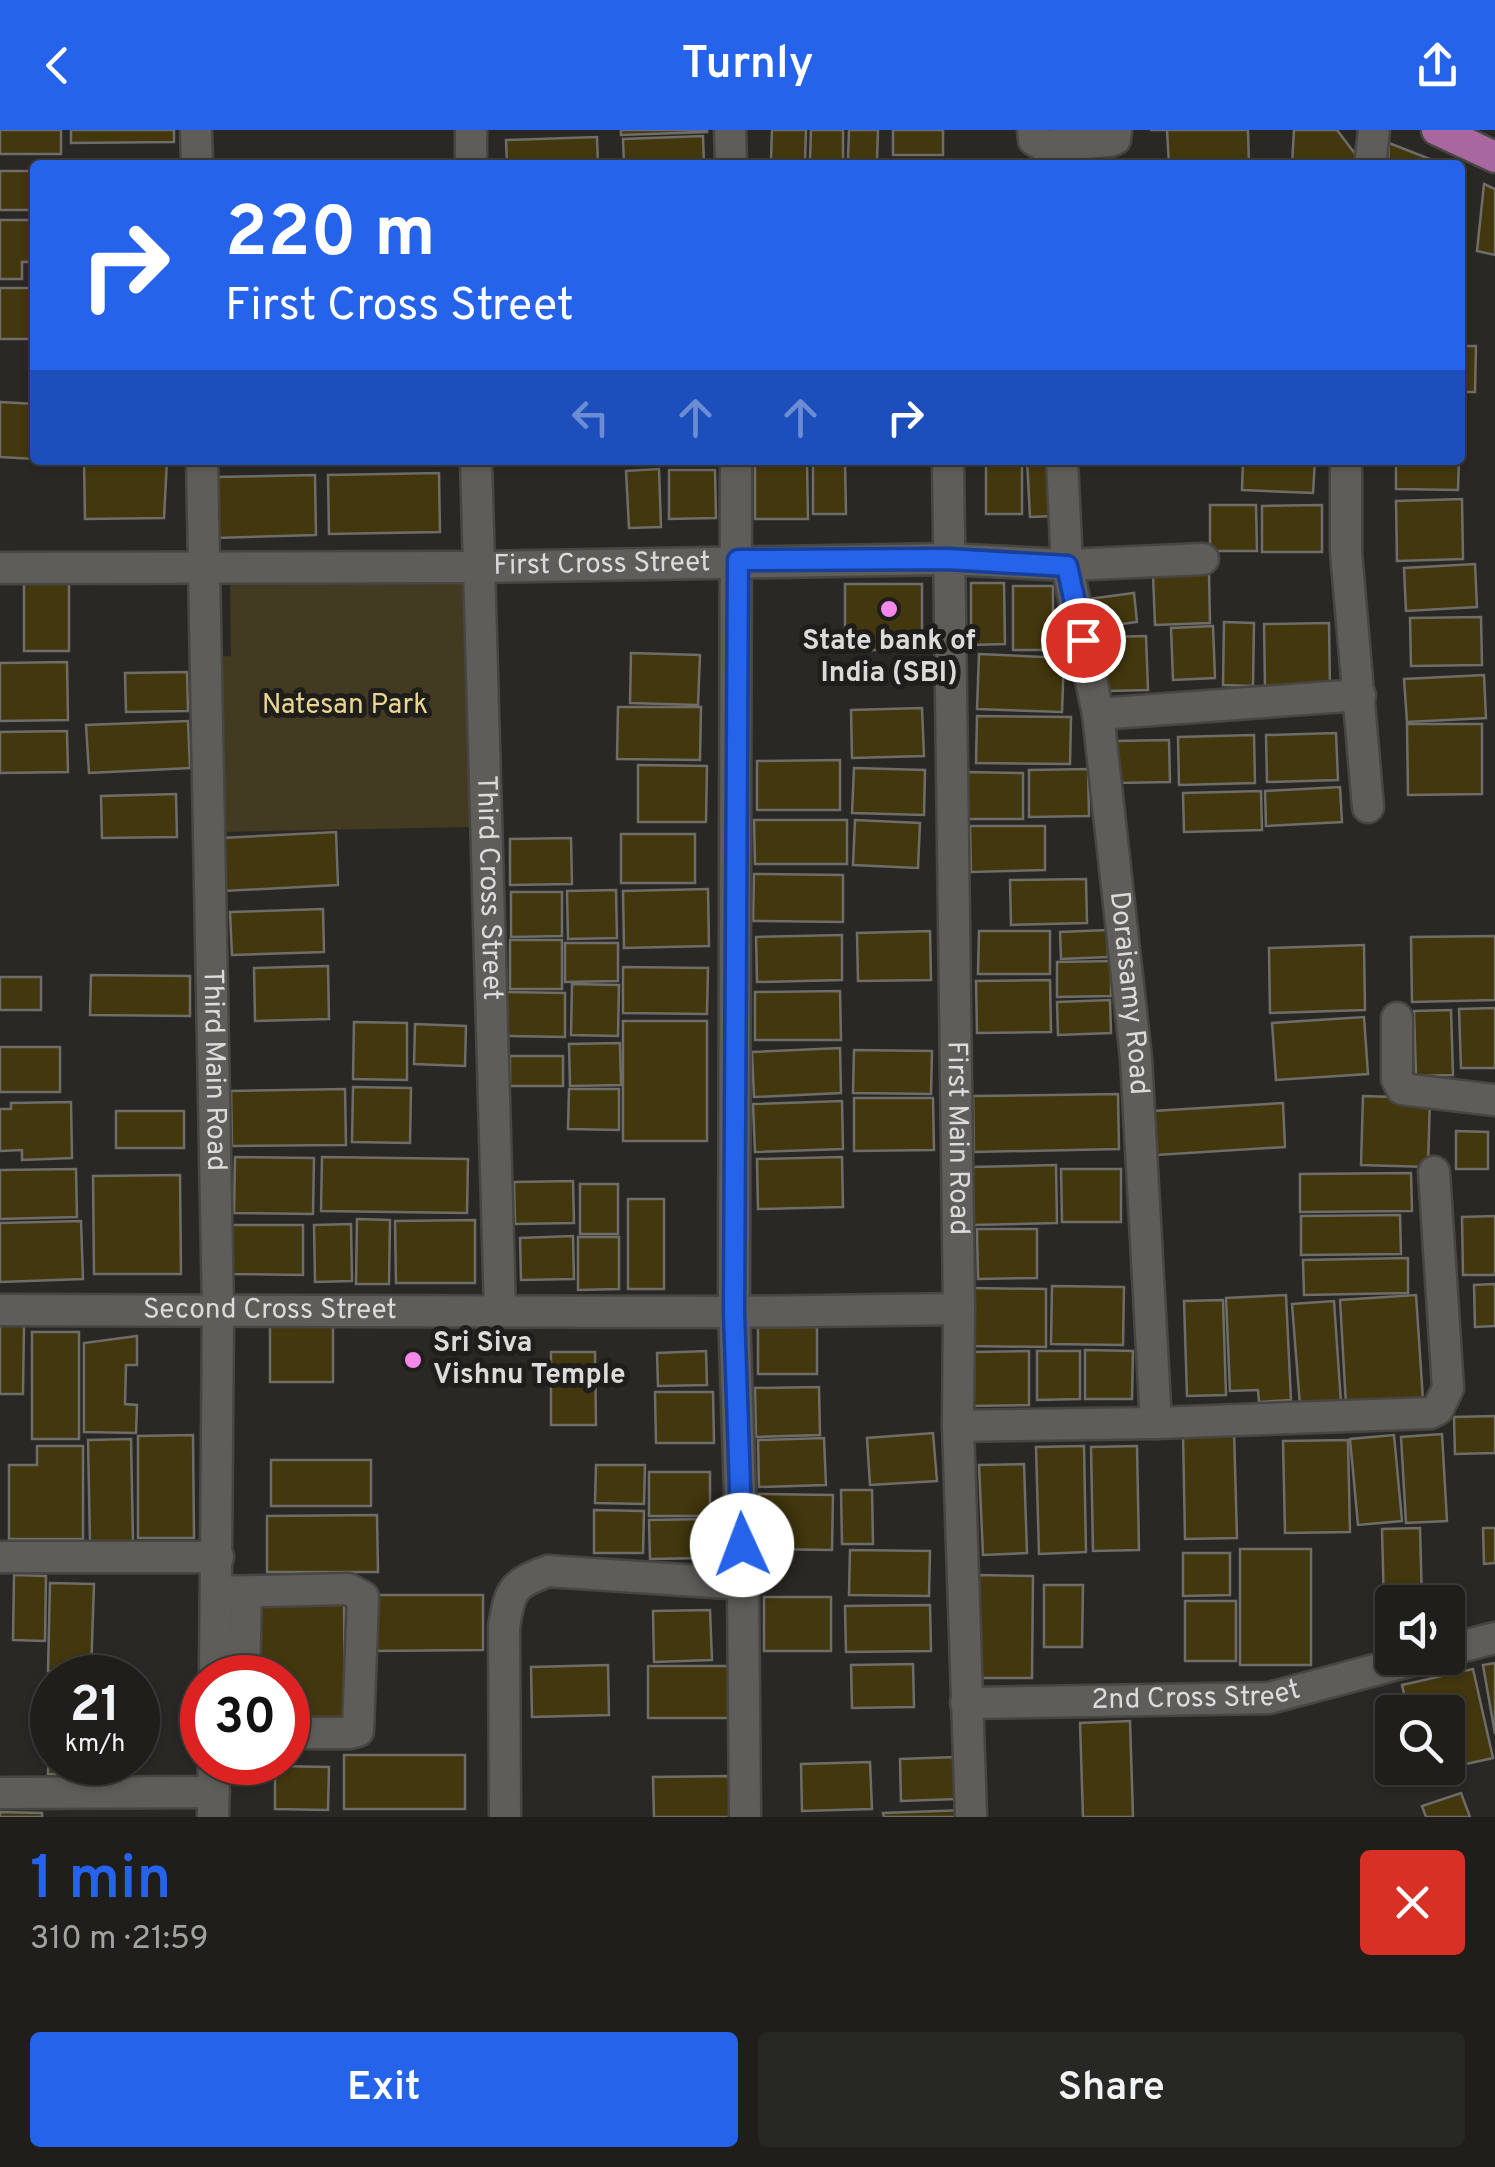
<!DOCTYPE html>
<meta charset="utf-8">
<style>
body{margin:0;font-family:Overpass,sans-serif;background:#272724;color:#f1f3f6;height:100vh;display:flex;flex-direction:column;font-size:38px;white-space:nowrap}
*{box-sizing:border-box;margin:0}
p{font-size:32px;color:#a1a2a3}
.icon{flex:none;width:55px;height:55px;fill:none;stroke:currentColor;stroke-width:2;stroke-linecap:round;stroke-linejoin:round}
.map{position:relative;height:1687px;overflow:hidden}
.drawer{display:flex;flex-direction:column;background:#1f1e1b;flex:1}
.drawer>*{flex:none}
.hud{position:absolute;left:30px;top:30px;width:1435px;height:305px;border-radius:10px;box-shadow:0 2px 8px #0004,0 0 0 2px #3c3c3a;background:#2563eb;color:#fff;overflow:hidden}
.buttons{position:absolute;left:1375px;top:1455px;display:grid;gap:20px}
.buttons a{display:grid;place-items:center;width:90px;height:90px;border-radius:10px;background:#1f1e1b;box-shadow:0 2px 8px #0004,0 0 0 2px #3c3c3a;font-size:50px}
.speed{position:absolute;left:30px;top:1525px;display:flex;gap:20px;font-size:50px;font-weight:700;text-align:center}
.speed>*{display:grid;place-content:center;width:130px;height:130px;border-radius:50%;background:#1f1e1b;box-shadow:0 2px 8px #0004,0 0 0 2px #3c3c3a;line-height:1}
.speed small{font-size:25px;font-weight:400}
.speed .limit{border:15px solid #d22;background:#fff;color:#111}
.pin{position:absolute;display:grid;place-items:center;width:85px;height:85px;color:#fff;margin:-42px;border:5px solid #fff;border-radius:50%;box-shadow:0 2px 10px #0007}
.me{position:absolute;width:110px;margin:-55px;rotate:358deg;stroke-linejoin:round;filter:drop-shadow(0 0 8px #0008)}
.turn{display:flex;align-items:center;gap:35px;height:210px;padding:0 30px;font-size:45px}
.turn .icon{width:130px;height:130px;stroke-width:2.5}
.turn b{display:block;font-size:70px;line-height:85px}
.lanes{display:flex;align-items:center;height:95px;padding:0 30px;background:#0003;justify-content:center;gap:50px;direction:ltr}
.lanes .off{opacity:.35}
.round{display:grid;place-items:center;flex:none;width:105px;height:105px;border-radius:10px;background:#272724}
.head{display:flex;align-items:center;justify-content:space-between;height:170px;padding:0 30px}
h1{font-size:60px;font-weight:600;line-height:75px;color:#2563eb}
.primary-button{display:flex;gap:20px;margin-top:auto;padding:20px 30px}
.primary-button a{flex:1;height:115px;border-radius:10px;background:#2563eb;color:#fff;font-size:40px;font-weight:600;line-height:115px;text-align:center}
.primary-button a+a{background:#272724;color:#f1f3f6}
header{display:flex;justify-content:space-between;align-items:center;height:130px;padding:0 30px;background:#2563eb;color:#fff;font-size:45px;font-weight:600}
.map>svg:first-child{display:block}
.green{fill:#423a21}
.building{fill:#42370d;stroke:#6e6d69;stroke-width:2.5}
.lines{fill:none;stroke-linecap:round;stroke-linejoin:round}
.minor-casing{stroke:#474642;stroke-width:35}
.major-casing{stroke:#474642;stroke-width:35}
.minor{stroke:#5f5d59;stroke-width:30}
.major{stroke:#a967a0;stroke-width:30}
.route-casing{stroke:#184099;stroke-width:25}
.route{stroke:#2563eb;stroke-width:18}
.poi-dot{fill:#f788eb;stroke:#1f1e1b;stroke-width:4}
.labels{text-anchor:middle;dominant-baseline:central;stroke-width:10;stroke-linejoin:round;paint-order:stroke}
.street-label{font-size:28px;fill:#dcdbd9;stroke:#1f1e1b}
.poi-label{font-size:28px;font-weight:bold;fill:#dcdbd9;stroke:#1f1e1b}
.park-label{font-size:28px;fill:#ead591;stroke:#1f1e1b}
</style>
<header><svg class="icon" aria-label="back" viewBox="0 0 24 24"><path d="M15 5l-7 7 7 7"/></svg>Turnly<svg class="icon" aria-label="share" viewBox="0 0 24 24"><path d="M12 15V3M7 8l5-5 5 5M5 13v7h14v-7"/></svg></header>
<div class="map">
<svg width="1495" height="1687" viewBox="0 0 1495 1687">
<rect width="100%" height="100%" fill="#292824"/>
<!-- green -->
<polygon class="green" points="469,448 473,697 218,702 215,527 231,526 230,453"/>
<!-- building -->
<g class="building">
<rect x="0" y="0" width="61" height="24"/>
<polygon points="71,0 174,0 174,12 71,13"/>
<polygon points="621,0 707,0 707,2 621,5"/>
<polygon points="772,0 806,0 805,31 771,30"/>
<polygon points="811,0 843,0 843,30 810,30"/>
<polygon points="849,0 878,0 877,30 848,29"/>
<rect x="893" y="0" width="50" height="25"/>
<polygon points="1150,0 1248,0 1249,35 1169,35 1167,0"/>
<polygon points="1294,0 1337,0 1356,25 1355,35 1292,35"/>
<polygon points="703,6 704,35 624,35 623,9"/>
<polygon points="597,7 598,35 507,35 506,10"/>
<polygon points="1389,13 1445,35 1388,35"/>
<rect x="0" y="41" width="35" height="39"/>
<polygon points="1484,54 1495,59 1495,125 1477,121"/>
<polygon points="0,90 35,90 35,132 22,132 22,149 0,149"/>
<rect x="0" y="158" width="35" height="51"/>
<polygon points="1460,216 1476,216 1475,262 1460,262"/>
<polygon points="0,272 35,274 35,329 0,327"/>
<polygon points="84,330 167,330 164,388 85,389"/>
<polygon points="755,330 807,330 808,389 755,389"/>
<polygon points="813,330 845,330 846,384 813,384"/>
<rect x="986" y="330" width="36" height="54"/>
<polygon points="1027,330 1053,330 1055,386 1030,387"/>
<polygon points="1243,330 1315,330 1313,363 1242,360"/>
<polygon points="1396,330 1459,330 1458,360 1396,359"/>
<polygon points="659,339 661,397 629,398 626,341"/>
<polygon points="669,340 715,340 716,388 669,389"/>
<polygon points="439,343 440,402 329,404 328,345"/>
<polygon points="315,345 316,405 216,408 214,347"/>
<polygon points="1462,369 1463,429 1397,431 1396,371"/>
<polygon points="1210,375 1256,375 1257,421 1210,421"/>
<polygon points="1322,375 1322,422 1262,422 1262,376"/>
<polygon points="1475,434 1477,477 1406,481 1404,438"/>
<polygon points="1209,444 1210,493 1155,495 1153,445"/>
<rect x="24" y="453" width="45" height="68"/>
<polygon points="971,453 1004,453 1005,514 971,515"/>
<rect x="845" y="454" width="77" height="66"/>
<rect x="1013" y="456" width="40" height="64"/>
<polygon points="1134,463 1137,492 1091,498 1088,469"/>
<polygon points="1481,487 1482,535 1411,536 1410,488"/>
<polygon points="1224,492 1254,493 1253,556 1223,555"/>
<polygon points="1329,493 1330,557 1265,558 1264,494"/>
<polygon points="1213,496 1215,548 1173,550 1171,498"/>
<polygon points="1146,506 1148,560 1107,561 1106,507"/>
<polygon points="631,523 700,525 698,575 630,573"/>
<polygon points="979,524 1064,528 1062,582 977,579"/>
<polygon points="67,532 68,590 0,591 0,533"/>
<polygon points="187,542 188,581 126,582 125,543"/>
<polygon points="1484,545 1486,588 1407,592 1404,549"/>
<polygon points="618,577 701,577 700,630 617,629"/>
<polygon points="922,578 924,626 852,628 851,580"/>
<polygon points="977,586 1071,587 1070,634 976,633"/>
<polygon points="188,591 190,638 89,643 86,595"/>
<polygon points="1407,594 1482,594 1482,664 1408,665"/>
<polygon points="67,601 68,642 0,643 0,602"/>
<polygon points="1336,603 1338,650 1267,652 1266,605"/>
<polygon points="1254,605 1255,653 1179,655 1178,607"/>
<polygon points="1169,610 1170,652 1116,653 1115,611"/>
<polygon points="840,630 840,680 757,680 757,631"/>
<polygon points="638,635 707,636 706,692 638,692"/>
<polygon points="854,638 925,640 924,685 852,683"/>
<polygon points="1088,639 1089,686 1029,687 1029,640"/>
<polygon points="966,642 1023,643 1023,689 966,689"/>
<polygon points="1340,657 1342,692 1266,696 1265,661"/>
<polygon points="1261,661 1262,700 1184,702 1183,663"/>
<polygon points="176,664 177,707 102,708 101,666"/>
<polygon points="754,690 847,690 847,734 755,734"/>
<polygon points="855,690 920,693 918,738 853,735"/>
<polygon points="970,696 1045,696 1045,740 971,742"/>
<polygon points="336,702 338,755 223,761 221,708"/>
<rect x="621" y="704" width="74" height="49"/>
<polygon points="571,708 572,754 510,755 510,709"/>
<polygon points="754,744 843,745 843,792 753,791"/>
<polygon points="1086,749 1087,793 1011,795 1010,750"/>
<polygon points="708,759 709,816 624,818 623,761"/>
<polygon points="616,760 617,808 568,809 567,761"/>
<polygon points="511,762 562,762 562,806 511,807"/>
<polygon points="323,779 324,822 232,825 230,782"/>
<polygon points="1107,800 1108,827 1061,829 1060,802"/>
<polygon points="930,801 931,850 858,851 857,803"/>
<polygon points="979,801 1050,801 1050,844 978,844"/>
<polygon points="842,805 842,850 757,852 756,807"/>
<polygon points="1495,806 1495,870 1412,872 1411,807"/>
<rect x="510" y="810" width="52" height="49"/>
<polygon points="565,813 618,813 618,851 565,852"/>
<polygon points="1364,815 1365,880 1270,883 1269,818"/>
<polygon points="1111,831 1111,866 1057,867 1057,832"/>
<polygon points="328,836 329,889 255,891 254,838"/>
<polygon points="623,837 708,838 707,884 623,883"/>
<polygon points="91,845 190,846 190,886 90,885"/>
<rect x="0" y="847" width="41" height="33"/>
<polygon points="1050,850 1051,902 977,903 976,851"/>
<polygon points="572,854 619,855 618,906 571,905"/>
<polygon points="840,861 841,910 755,910 755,862"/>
<polygon points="505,862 565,863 565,907 505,906"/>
<polygon points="1110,870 1111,903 1058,905 1057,872"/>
<polygon points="1495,878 1495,938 1461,938 1459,879"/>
<polygon points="1451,880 1453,945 1416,946 1414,881"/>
<polygon points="1364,887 1368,944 1276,950 1272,893"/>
<rect x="623" y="891" width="84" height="120"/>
<polygon points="354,892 407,893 407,950 353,949"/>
<polygon points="415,894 466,896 465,936 414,934"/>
<polygon points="620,913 621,955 570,956 569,914"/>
<rect x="0" y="917" width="60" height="45"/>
<polygon points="840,918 841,963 754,967 752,922"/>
<polygon points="854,920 932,921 931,964 853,963"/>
<rect x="510" y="926" width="53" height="30"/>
<polygon points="353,957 411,958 410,1013 352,1012"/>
<polygon points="345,959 346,1015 232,1016 231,961"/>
<polygon points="569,959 619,959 619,1000 568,999"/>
<polygon points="1118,964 1119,1019 974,1022 973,966"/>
<polygon points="1363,966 1430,968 1428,1037 1361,1035"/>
<polygon points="854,968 933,968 934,1020 854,1021"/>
<polygon points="842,971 843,1019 755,1022 753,974"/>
<polygon points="71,972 72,1028 22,1030 22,1020 0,1021 0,979 11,979 11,973"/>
<polygon points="1283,973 1285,1017 1156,1025 1153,981"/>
<rect x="116" y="981" width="68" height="37"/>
<polygon points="1456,1001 1488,1002 1488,1039 1456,1039"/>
<polygon points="235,1027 314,1028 313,1084 234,1083"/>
<polygon points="322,1027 468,1029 467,1083 321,1081"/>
<polygon points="842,1027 843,1077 758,1079 757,1029"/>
<polygon points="1056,1035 1057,1093 971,1095 970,1037"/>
<polygon points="76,1039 77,1087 0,1089 0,1040"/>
<polygon points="1061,1039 1121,1039 1121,1092 1062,1092"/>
<polygon points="1411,1043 1412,1081 1300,1082 1300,1044"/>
<polygon points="180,1045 181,1144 94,1144 93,1046"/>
<polygon points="573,1051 574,1093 515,1094 514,1052"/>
<rect x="580" y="1054" width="38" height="50"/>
<rect x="628" y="1069" width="36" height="90"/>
<polygon points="1400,1085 1401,1124 1301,1125 1301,1086"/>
<polygon points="1495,1086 1495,1145 1463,1145 1462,1087"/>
<polygon points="357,1089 390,1090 389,1154 356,1154"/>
<polygon points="475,1090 475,1153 396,1153 395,1091"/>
<polygon points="81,1091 83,1149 0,1152 0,1093"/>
<polygon points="351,1094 352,1151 315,1152 314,1095"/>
<polygon points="232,1095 303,1095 303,1145 232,1144"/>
<polygon points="977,1099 1037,1099 1037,1148 978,1149"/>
<polygon points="573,1106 574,1149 521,1150 520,1108"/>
<polygon points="578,1107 619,1107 619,1159 578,1160"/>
<polygon points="1408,1128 1408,1163 1304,1165 1303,1130"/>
<polygon points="1495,1154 1495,1196 1475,1197 1474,1155"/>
<polygon points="1052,1156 1124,1157 1123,1215 1051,1214"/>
<polygon points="971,1158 1046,1159 1046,1217 970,1216"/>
<polygon points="1286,1165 1291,1270 1259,1272 1258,1260 1230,1261 1226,1168"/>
<polygon points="1416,1165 1423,1270 1346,1275 1340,1170"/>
<polygon points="1223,1170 1226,1265 1187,1266 1184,1171"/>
<polygon points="1334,1171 1341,1273 1300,1276 1292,1174"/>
<rect x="270" y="1193" width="63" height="59"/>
<polygon points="0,1195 24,1195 23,1264 0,1264"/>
<rect x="758" y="1197" width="59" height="47"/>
<rect x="32" y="1202" width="47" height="107"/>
<polygon points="137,1206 137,1235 126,1235 125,1274 137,1275 136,1303 84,1302 84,1213"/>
<polygon points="1085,1220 1133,1221 1132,1269 1085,1269"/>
<polygon points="706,1221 707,1255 658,1256 657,1223"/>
<polygon points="1029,1221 1029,1275 972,1276 972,1222"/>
<polygon points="1037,1221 1080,1221 1080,1269 1037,1270"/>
<polygon points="551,1222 595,1222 596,1295 551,1295"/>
<polygon points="819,1257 820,1305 756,1307 755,1258"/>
<polygon points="655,1262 713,1262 714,1313 656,1313"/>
<polygon points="1495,1286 1495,1323 1455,1324 1454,1287"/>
<polygon points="1234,1301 1237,1408 1185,1409 1183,1302"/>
<polygon points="933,1303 937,1351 870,1355 867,1308"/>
<polygon points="1442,1304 1447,1391 1406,1393 1401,1307"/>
<polygon points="193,1305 194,1408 138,1408 138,1306"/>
<polygon points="1394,1305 1402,1391 1358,1395 1350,1309"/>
<polygon points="824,1308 826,1355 759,1357 758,1310"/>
<polygon points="131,1309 133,1412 90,1413 88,1310"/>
<polygon points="1348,1310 1350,1402 1285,1403 1283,1311"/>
<polygon points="37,1316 83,1316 83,1409 9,1409 9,1335 37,1335"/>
<polygon points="1084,1316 1086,1422 1039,1424 1036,1317"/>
<polygon points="1137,1316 1139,1420 1093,1421 1091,1317"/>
<rect x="271" y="1330" width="100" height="46"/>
<polygon points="1024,1334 1027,1423 983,1425 979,1335"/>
<polygon points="596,1335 645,1335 644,1374 595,1373"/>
<rect x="649" y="1342" width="61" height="44"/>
<polygon points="841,1360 872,1360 873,1414 842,1414"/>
<polygon points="759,1364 833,1365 832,1420 758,1419"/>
<polygon points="594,1380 644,1381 643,1423 594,1423"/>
<polygon points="377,1385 378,1442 267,1442 267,1386"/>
<polygon points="707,1389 707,1428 650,1429 649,1390"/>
<polygon points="1420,1398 1422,1472 1392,1472 1392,1514 1385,1514 1382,1399"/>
<polygon points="1483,1398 1495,1398 1495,1433 1484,1434"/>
<rect x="1240" y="1419" width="71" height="116"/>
<polygon points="850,1420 930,1421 929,1466 849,1465"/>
<polygon points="1183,1423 1230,1423 1230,1465 1183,1466"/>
<polygon points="14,1445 46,1446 45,1511 13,1510"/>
<polygon points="978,1445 1033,1446 1032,1548 977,1548"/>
<polygon points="50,1453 94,1454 91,1542 48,1541"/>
<polygon points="1044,1455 1083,1455 1082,1517 1044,1517"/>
<polygon points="371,1465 483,1465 483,1520 371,1521"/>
<rect x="764" y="1467" width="67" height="54"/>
<polygon points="344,1468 345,1596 288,1596 288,1548 251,1548 250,1469"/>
<rect x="1185" y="1471" width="51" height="60"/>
<polygon points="930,1475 931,1521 846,1522 845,1476"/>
<polygon points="710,1480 712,1530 654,1532 653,1481"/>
<polygon points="1495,1533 1495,1604 1483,1535"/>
<polygon points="913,1534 914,1577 852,1578 851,1535"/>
<polygon points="608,1535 609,1585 532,1587 531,1537"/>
<rect x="648" y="1536" width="83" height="52"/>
<polygon points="1473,1539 1493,1628 1421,1644 1420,1638 1448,1638 1448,1582 1408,1582 1402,1555"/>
<polygon points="50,1549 52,1549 52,1632 94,1632 94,1645 48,1644"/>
<polygon points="1130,1591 1133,1687 1083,1687 1080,1593"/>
<rect x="344" y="1625" width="121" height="54"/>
<polygon points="956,1627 957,1669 901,1671 900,1629"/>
<polygon points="870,1632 872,1679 802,1681 801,1634"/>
<polygon points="275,1636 329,1637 328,1680 275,1679"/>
<polygon points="730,1646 731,1687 654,1687 653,1647"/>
<polygon points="1461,1663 1470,1687 1426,1687 1422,1676"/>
<polygon points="966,1680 966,1687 884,1687 883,1683"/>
<polygon points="0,1682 42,1683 42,1687 0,1687"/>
</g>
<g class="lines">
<defs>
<g id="minor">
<polyline points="196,0 197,35"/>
<polyline points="471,0 471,35"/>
<polyline points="730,0 731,35"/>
<polyline points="1033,0 1034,10 1044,16 1110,11 1115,9 1116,0"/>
<polyline points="1370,35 1374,0"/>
<path id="s1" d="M202,330l16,852 -3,366"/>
<path id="s2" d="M476,330l24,852"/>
<polyline points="736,330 734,1182 743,1454 745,1687"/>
<path id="s3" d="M948,330l11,849 -1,117 13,391"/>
<path id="s4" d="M1062,330l5,105 31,149 38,344 20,365"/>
<polyline points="1346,330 1346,422 1368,677"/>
<path id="s5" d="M0,438l478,-1 469,-8 120,6 136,-6"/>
<polyline points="1098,584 1360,565"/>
<polyline points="1397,888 1397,949 1402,959 1495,970"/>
<path id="s6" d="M0,1180l734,2 225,-3"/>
<polyline points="958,1296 1156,1293 1430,1283 1438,1279 1448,1258 1434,1042"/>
<polyline points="0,1427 218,1427"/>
<polyline points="217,1462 348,1459 363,1467 358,1601 350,1603 288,1603"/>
<polyline points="1448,1520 1495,1508"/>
<polyline points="244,1548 246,1462"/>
<path id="s7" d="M966,1573l303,-5 151,-40"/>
<polyline points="0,1663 214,1662"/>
<polyline points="213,1687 214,1632"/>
<path d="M505,1687l-1,-190c6,-37 8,-43 44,-56l195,13"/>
</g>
<polyline id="major" points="1437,0 1495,27"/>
</defs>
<!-- minor casing -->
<use href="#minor" class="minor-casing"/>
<!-- major casing -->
<use href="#major" class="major-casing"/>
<!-- minor -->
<use href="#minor" class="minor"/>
<!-- major -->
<use href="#major" class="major"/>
</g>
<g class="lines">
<defs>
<polyline id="route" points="742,1415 734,1182 738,430 947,429 1067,436 1083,510"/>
</defs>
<!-- route casing -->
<use href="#route" class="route-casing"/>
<!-- route -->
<use href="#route" class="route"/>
</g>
<!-- markers -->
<g class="poi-dot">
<circle cx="889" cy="479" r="10"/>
<circle cx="413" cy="1230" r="10"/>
</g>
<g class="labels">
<!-- street labels -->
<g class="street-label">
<text stroke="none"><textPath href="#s5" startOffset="602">First Cross Street</textPath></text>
<text stroke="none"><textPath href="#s2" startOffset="428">Third Cross Street</textPath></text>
<text stroke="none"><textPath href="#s4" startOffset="538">Doraisamy Road</textPath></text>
<text stroke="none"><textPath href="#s1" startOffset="610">Third Main Road</textPath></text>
<text stroke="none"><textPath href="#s3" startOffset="678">First Main Road</textPath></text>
<text stroke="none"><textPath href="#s6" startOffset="270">Second Cross Street</textPath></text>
<text stroke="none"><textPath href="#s7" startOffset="230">2nd Cross Street</textPath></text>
</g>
<!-- poi labels -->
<g class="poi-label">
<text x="889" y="512">State bank of<tspan x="889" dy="32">India (SBI)</tspan></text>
<text x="433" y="1214" text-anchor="start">Sri Siva<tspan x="433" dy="32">Vishnu Temple</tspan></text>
</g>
<!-- park labels -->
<g class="park-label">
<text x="345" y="576">Natesan Park</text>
</g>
</g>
</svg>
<div class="buttons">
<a><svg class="icon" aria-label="sound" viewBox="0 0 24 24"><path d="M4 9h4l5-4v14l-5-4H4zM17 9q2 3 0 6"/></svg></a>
<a><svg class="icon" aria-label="search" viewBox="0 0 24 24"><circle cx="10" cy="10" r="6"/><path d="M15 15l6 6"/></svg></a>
</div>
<div class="speed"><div>21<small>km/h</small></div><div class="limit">30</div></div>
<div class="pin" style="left:1083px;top:510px;background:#d93025"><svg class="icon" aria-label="arrive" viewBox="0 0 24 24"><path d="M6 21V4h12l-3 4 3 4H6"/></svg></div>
<svg class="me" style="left:742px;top:1415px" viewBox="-20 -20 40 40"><circle r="19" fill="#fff"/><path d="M0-13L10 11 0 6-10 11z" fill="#2563eb"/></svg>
<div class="hud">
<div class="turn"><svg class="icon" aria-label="right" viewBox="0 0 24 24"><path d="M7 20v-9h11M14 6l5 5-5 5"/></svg><div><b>220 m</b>First Cross Street</div></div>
<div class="lanes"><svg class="icon off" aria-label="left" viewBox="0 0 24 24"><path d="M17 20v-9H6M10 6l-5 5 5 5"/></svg><svg class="icon off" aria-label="ahead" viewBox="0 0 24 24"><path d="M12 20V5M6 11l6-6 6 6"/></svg><svg class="icon off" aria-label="ahead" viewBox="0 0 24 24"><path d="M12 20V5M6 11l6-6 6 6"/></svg><svg class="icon" aria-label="right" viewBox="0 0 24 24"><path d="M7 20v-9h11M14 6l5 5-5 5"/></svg></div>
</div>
</div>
<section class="drawer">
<div class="head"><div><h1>1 min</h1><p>310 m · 21:59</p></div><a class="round" style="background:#d93025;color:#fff"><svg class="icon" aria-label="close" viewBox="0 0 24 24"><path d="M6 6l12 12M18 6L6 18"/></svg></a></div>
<div class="primary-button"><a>Exit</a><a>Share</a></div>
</section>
